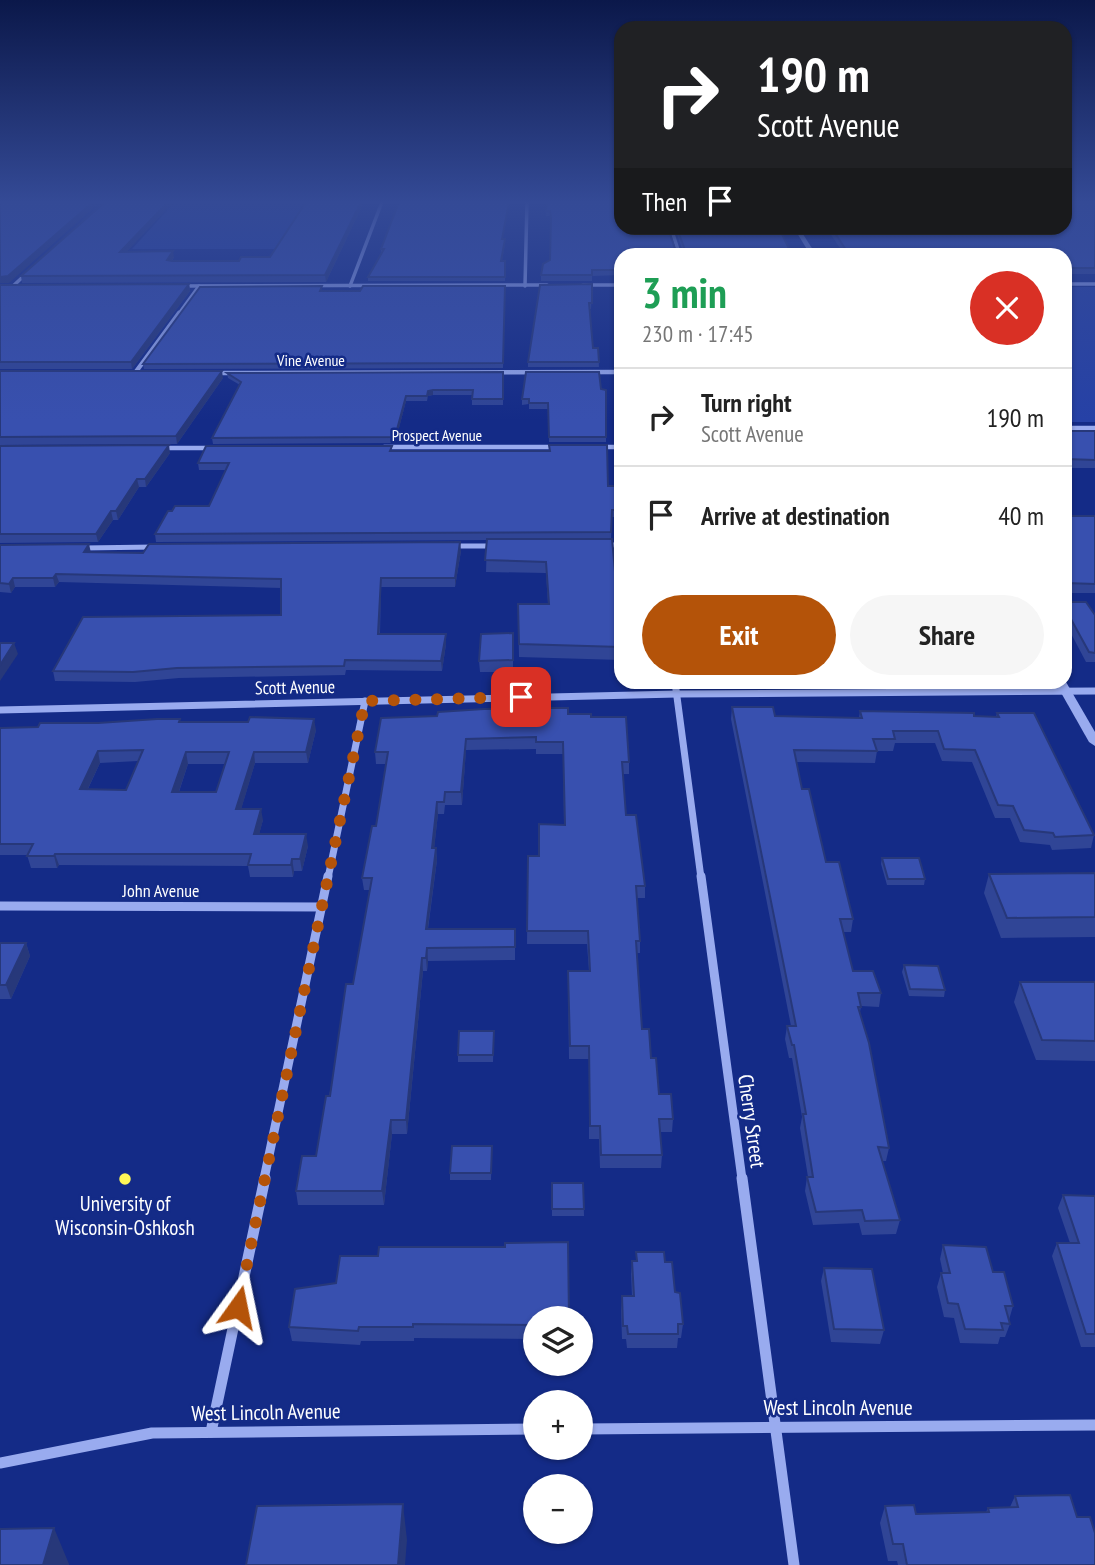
<!DOCTYPE html>
<meta charset="utf-8">
<style>
body{margin:0;font-family:"PT Sans Narrow",sans-serif;background:#f6f6f6;color:#222;height:100vh;display:flex;flex-direction:column;font-size:26px;white-space:nowrap}
*{box-sizing:border-box;margin:0}
p{font-size:23px;color:#767676}
.icon{flex:none;width:38px;height:38px;fill:none;stroke:currentColor;stroke-width:2;stroke-linecap:round;stroke-linejoin:round}
.map{position:relative;flex:1;overflow:hidden}
.details{position:absolute;left:614px;top:248px;width:458px;height:441px;display:flex;flex-direction:column;background:#fff;border-radius:21px;box-shadow:0 2px 5px #0004}
.details>*{flex:none}
.top-card{position:absolute;left:614px;top:21px;width:458px;height:214px;border-radius:21px;box-shadow:0 2px 5px #0004;background:#202124;color:#fff;overflow:hidden}
.buttons{position:absolute;left:523px;top:1306px;display:grid;gap:14px}
.buttons a{display:grid;place-items:center;width:70px;height:70px;border-radius:50%;background:#fff;box-shadow:0 2px 5px #0004;font-size:35px}
.pin{position:absolute;display:grid;place-items:center;width:60px;height:60px;color:#fff;margin:-30px;border-radius:14px;box-shadow:0 4px 10px #0006}
.me{position:absolute;width:77px;margin:-38px;rotate:12deg;stroke-linejoin:round;filter:drop-shadow(0 0 5px #0008)}
.turn{display:flex;align-items:center;gap:24px;height:147px;padding:0 28px;font-size:32px}
.turn .icon{width:91px;height:91px;stroke-width:2.5}
.turn b{display:block;font-size:49px;line-height:60px}
.then{display:flex;align-items:center;height:66px;padding:0 28px;background:#0003;gap:14px;font-size:26px}
.round{display:grid;place-items:center;flex:none;width:74px;height:74px;border-radius:37px;background:#f6f6f6}
.overview{display:flex;align-items:center;justify-content:space-between;height:119px;padding:0 28px}
h1{font-size:42px;font-weight:700;line-height:52px;color:#1e9e55}
.primary-button{display:flex;gap:14px;margin-top:auto;padding:14px 28px}
.primary-button a{flex:1;height:80px;border-radius:42px;background:#b45309;color:#fff;font-size:28px;font-weight:700;line-height:80px;text-align:center}
.primary-button a+a{background:#f6f6f6;color:#222}
ul{padding:0;list-style:none}
li{display:flex;align-items:center;gap:21px;height:98px;padding:0 28px;border-top:2px solid #e0e0e0}
li div{flex:1}
li b{display:block;font-size:26px}
li em{font-style:normal}
.map>svg:first-child{display:block}
.green{fill:#2641a6}
.lines{fill:none;stroke-linecap:round;stroke-linejoin:round}
.minor-far5{stroke:#99abef;stroke-width:3.5}
.minor-far4{stroke:#99abef;stroke-width:4.5}
.minor-far3{stroke:#99abef;stroke-width:5}
.minor-far2{stroke:#99abef;stroke-width:7}
.minor-far1{stroke:#99abef;stroke-width:9}
.minor{stroke:#99abef;stroke-width:11}
.tertiary{fill:#99abef;fill-rule:evenodd}
.wall{fill:#304596;fill-rule:evenodd}
.shaded-wall{fill:#27387a}
.building{fill:#3850af;stroke:#27387a;stroke-width:2;fill-rule:evenodd}
.route{stroke:#b45309;stroke-width:12;stroke-dasharray:0 21.6}
.poi-dot{fill:#fff757;stroke:#142b87;stroke-width:2.5}
.labels{text-anchor:middle;dominant-baseline:central;stroke-width:5;stroke-linejoin:round;paint-order:stroke}
.far-street-label{font-size:16px;fill:#fff;stroke:#142b87}
.street-label{font-size:18px;fill:#fff;stroke:#142b87}
.near-street-label{font-size:21px;fill:#fff;stroke:#142b87}
.near-poi-label{font-size:21px;fill:#fff;stroke:#142b87}
</style>
<div class="map">
<svg width="1095" height="1565" viewBox="0 0 1095 1565">
<rect width="100%" height="100%" fill="#142b87"/>
<!-- green -->
<g class="green">
<polygon points="175,202 306,202 277,249 132,249"/>
<rect x="1066" y="287" width="29" height="135"/>
</g>
<g class="lines">
<!-- minor-far5 -->
<g class="minor-far5">
<polyline points="671,228 680,256"/>
<polyline points="1066,284 1095,284"/>
<polyline points="583,285 621,285"/>
<polyline points="181,286 547,285"/>
<polyline points="350,286 382,202"/>
<polyline points="525,286 527,202"/>
<polyline points="12,287 27,273"/>
<polyline points="178,315 199,286"/>
</g>
<!-- minor-far4 -->
<g class="minor-far4">
<polyline points="135,373 179,313"/>
<polyline points="216,373 621,372"/>
<polyline points="1066,428 1095,428"/>
<polyline points="384,447 558,447"/>
<polyline points="597,447 621,447"/>
<polyline points="160,448 215,448"/>
</g>
<!-- minor-far3 -->
<g class="minor-far3">
<polyline points="604,545 621,545"/>
<polyline points="454,546 495,546"/>
<polyline points="83,548 155,547"/>
</g>
<!-- minor-far2 -->
<g class="minor-far2">
<polyline points="675,682 701,878"/>
<polyline points="0,710 677,694 1095,691"/>
<polyline points="328,878 365,701"/>
</g>
<!-- minor-far1 -->
<g class="minor-far1">
<polyline points="701,876 742,1179"/>
<polyline points="0,906 322,907"/>
<polyline points="264,1179 328,876"/>
</g>
<!-- minor -->
<g class="minor">
<polyline points="742,1178 794,1565"/>
<polyline points="581,1429 1095,1425"/>
<polyline points="211,1432 265,1178"/>
<polyline points="0,1463 152,1433 536,1429"/>
</g>
<!-- tertiary -->
<g class="tertiary">
<polygon points="794,228 799,228 817,256 811,256"/>
<polygon points="1055,682 1066,682 1095,732 1095,746 1089,742"/>
</g>
</g>
<!-- wall -->
<g class="wall">
<polygon points="105,202 173,202 126,252 174,257 172,261 239,261 270,257 306,202 364,202 326,282 22,283 21,276"/>
<polygon points="547,202 676,252 681,255 683,252 675,228 779,228 792,255 621,256 621,275 592,276 592,281 541,281 541,275 550,260 551,223 550,216 546,216"/>
<polygon points="1095,202 1095,274 1066,274 1066,256 845,256 832,236 822,228 973,228 978,232 980,230 977,228 1066,228"/>
<polygon points="503,239 505,243 502,261 505,261 505,281 368,281 368,277 381,253 381,249"/>
<polygon points="189,284 190,291 132,369 0,369 0,285"/>
<polygon points="592,284 591,309 590,309 593,348 598,348 599,367 528,367 528,362"/>
<polygon points="505,286 503,368 144,369 143,364 322,291 360,291"/>
<polygon points="0,371 223,378 177,444 0,445"/>
<polygon points="503,372 503,405 472,405 472,395 433,395 428,396 427,401 406,401 395,443 213,444 212,438 240,385 228,378 227,373"/>
<polygon points="601,389 606,390 606,442 549,442 548,409 529,409 529,404 522,405 522,399"/>
<rect x="1066" y="431" width="29" height="37"/>
<polygon points="0,446 170,453 146,487 139,487 118,520 113,520 98,542 0,543"/>
<polygon points="392,446 392,451 608,486 615,486 615,517 612,517 611,539 619,615 621,615 621,660 519,657 518,604 548,604 546,573 486,572 487,540 156,542 155,534 209,506 226,470 199,470 198,463"/>
<rect x="1066" y="516" width="29" height="77"/>
<polygon points="0,545 91,552 461,551 455,587 381,587 380,634 446,644 442,671 346,670 345,675 179,678 135,682 55,681 53,671 281,615 281,588 59,582 55,587 15,587 11,593 0,592"/>
<polygon points="1066,602 1095,615 1095,662 1086,662 1066,624"/>
<polygon points="513,633 513,672 480,672 479,661"/>
<polygon points="732,707 775,716 859,718 860,711 996,717 997,713 1094,835 1091,848 1052,850 1050,845 1020,842 1010,818 995,818 972,762 942,761 935,743 895,743 893,751 877,751 875,763 796,762 802,789 826,862 853,919 851,932 843,932 853,971 881,993 879,1007 861,1006 860,1012 889,1148 886,1161 882,1161 900,1220 896,1234 862,1235 859,1223 813,1225 805,1191 807,1177 808,1177 800,1128 802,1117 792,1058 789,1058 785,1039 787,1026 791,1026 731,719"/>
<polygon points="568,714 591,717 629,762 629,774 623,774 626,815 645,886 645,898 637,898 640,941 640,953 636,953 642,1029 651,1058 659,1094 673,1119 672,1132 660,1132 662,1155 661,1168 600,1168 599,1139 589,1139 589,1059 569,1059 568,983 589,971 587,944 527,944 528,856 539,856 564,825 563,754 536,754 536,749 466,750 462,805 445,805 444,814 438,814 434,848 436,848 437,860 428,929 515,929 515,960 428,961 427,971 423,971 407,1134 392,1134 384,1205 298,1205 296,1191 316,1156 353,984 370,890 364,890 362,878 376,826 386,764 376,764 375,752"/>
<path d="M180,719v3l136,8 -8,33h-53l-14,46 22,11 -4,14 49,12 -6,25h-8l-1,6h-43l-2,-11 -189,-1 -2,3h-26l-4,-13h-27v-127l38,-1zM138,761l-12,29 -38,-1 12,-26zM188,764h37l-9,28h-37z"/>
<polygon points="882,858 925,879 924,885 887,885 881,864"/>
<polygon points="1095,873 1095,937 1001,938 984,893 989,874"/>
<polygon points="0,943 26,943 30,956 11,999 0,999"/>
<polygon points="904,965 945,990 944,997 909,996 902,972"/>
<polygon points="1020,982 1095,982 1095,1061 1036,1060 1014,1002"/>
<polygon points="494,1031 493,1062 458,1062 458,1055"/>
<polygon points="492,1146 491,1180 450,1180 450,1173"/>
<polygon points="552,1183 583,1183 584,1216 552,1216"/>
<polygon points="1063,1195 1095,1196 1095,1347 1081,1347 1052,1256 1057,1243 1070,1243 1058,1208"/>
<polygon points="943,1245 993,1272 1013,1306 1009,1320 1010,1324 1005,1337 1000,1337 998,1344 960,1343 954,1318 944,1317 937,1287 941,1273 943,1273 940,1259"/>
<polygon points="636,1252 665,1262 675,1292 683,1324 681,1338 678,1338 677,1348 627,1348 626,1339 622,1339 621,1310 622,1296 632,1296 631,1274 632,1261 636,1261"/>
<polygon points="824,1268 884,1330 880,1344 831,1342 821,1281"/>
<polygon points="536,1318 536,1339 414,1338 414,1341 361,1341 360,1345 292,1341 289,1327"/>
<polygon points="1015,1496 1077,1517 1095,1565 898,1565 897,1561 888,1561 880,1523 885,1506 916,1514 986,1512 988,1508 1010,1507"/>
</g>
<!-- shaded-wall -->
<g class="shaded-wall">
<polygon points="93,202 100,202 9,283 0,283 0,277"/>
<polygon points="168,202 173,202 121,258 120,252"/>
<polygon points="361,202 364,202 326,282 325,275"/>
<polygon points="173,251 174,257 168,266 167,260"/>
<polygon points="189,284 190,291 132,369 131,362"/>
<polygon points="222,371 223,378 177,444 176,436"/>
<polygon points="433,390 433,395 428,396 427,401 428,391"/>
<polygon points="406,396 406,401 395,443 395,437"/>
<polygon points="169,445 170,453 146,487 145,479"/>
<polygon points="137,479 139,487 118,520 116,511"/>
<polygon points="111,511 113,520 98,542 96,534"/>
<polygon points="460,542 461,551 455,587 455,578"/>
<polygon points="89,544 91,553 84,552"/>
<polygon points="56,574 59,582 55,587 53,578"/>
<polygon points="13,578 15,587 11,593 9,584"/>
<polygon points="381,578 381,587 379,643 378,634"/>
<polygon points="446,634 446,644 442,671 441,661"/>
<polygon points="14,643 18,654 0,681 0,665"/>
<polygon points="314,719 316,730 308,763 306,752"/>
<polygon points="466,739 466,750 462,805 461,792"/>
<polygon points="98,751 100,763 82,801 80,789"/>
<polygon points="186,752 188,764 175,803 172,792"/>
<polygon points="254,752 255,763 238,820 236,809"/>
<polygon points="437,802 438,814 433,860 432,848"/>
<polygon points="261,809 263,820 256,846 254,834"/>
<polygon points="306,834 308,846 302,871 300,859"/>
<polygon points="436,848 437,860 426,941 426,929"/>
<polygon points="55,854 59,865 57,868 54,856"/>
<polygon points="292,859 294,871 293,877 291,865"/>
<polygon points="26,943 30,956 11,999 6,985"/>
<polygon points="427,948 428,961 427,971 426,958"/>
<polygon points="422,958 423,971 407,1134 406,1120"/>
<polygon points="391,1120 392,1134 384,1205 382,1191"/>
<polygon points="403,1504 407,1540 405,1565 398,1565"/>
<polygon points="54,1528 69,1564 69,1565 43,1565"/>
</g>
<!-- building -->
<g class="building">
<polygon points="0,202 93,202 8,276 0,277"/>
<polygon points="105,202 168,202 120,252 173,251 167,260 172,261 239,261 241,257 270,257 306,202 361,202 325,275 21,276"/>
<polygon points="399,202 509,202 502,239 505,239 501,261 505,261 505,277 368,277 384,249 381,249"/>
<polygon points="547,202 621,202 621,228 668,228 676,252 681,255 685,250 677,228 779,228 792,255 798,256 621,256 621,270 592,270 592,275 541,275 543,264 550,260 551,218 550,211 546,211"/>
<polygon points="1066,202 1095,202 1095,268 1066,268 1066,256 850,256 833,230 828,228 973,228 978,232 982,228 1066,228"/>
<polygon points="189,284 131,362 0,362 0,285"/>
<polygon points="592,284 592,303 589,303 593,348 598,348 599,362 528,362 540,285"/>
<polygon points="322,286 320,291 360,291 363,286 505,286 503,363 143,364 200,287"/>
<polygon points="0,371 222,371 176,436 0,437"/>
<polygon points="503,372 503,399 472,399 473,390 433,390 428,391 427,396 406,396 395,437 212,438 241,382 227,373"/>
<polygon points="526,372 599,372 601,389 606,390 606,437 549,437 548,403 529,403 529,399 522,399"/>
<polygon points="1066,431 1095,431 1095,460 1066,459"/>
<polygon points="169,445 145,479 137,479 116,511 111,511 96,534 0,534 0,446"/>
<polygon points="549,445 607,445 608,486 615,486 615,510 612,510 611,532 155,534 168,511 172,511 175,506 209,506 229,463 198,463 206,446 392,446 390,451 550,451"/>
<polygon points="1066,516 1095,516 1095,584 1066,583"/>
<polygon points="487,539 612,539 619,615 621,615 621,647 519,644 518,604 549,604 546,562 485,560"/>
<polygon points="460,542 455,578 381,578 378,634 446,634 441,661 345,660 344,666 177,668 133,672 53,671 83,617 281,615 281,579 56,574 53,578 13,578 9,584 0,583 0,545 89,544 84,552 143,553 149,544"/>
<polygon points="1066,602 1086,602 1095,615 1095,653 1089,652 1066,610"/>
<polygon points="513,633 513,660 479,661 481,634"/>
<polygon points="0,643 14,643 0,665"/>
<polygon points="732,707 773,707 775,716 862,718 860,711 974,713 974,716 999,717 997,713 1034,713 1094,835 1055,837 1053,833 1024,830 1013,806 998,805 975,750 944,749 938,731 893,731 895,739 873,739 877,751 794,750 802,789 809,789 826,862 839,862 853,919 840,919 853,971 873,971 881,993 858,993 861,1007 858,1007 869,1043 889,1148 878,1147 900,1220 865,1221 862,1210 816,1212 807,1177 813,1177 803,1114 806,1114 794,1045 792,1045 787,1026 796,1026"/>
<polygon points="544,708 568,708 568,714 591,714 591,717 626,717 629,762 622,762 626,815 636,815 645,886 636,886 640,941 636,941 642,1029 649,1029 651,1058 656,1058 659,1094 671,1094 673,1119 659,1119 662,1155 601,1155 600,1126 590,1126 589,1046 570,1046 568,971 590,971 588,931 527,931 528,856 539,856 539,824 565,825 563,742 536,742 536,737 466,739 461,792 445,792 444,802 437,802 432,848 436,848 426,929 515,929 515,947 427,948 426,958 422,958 406,1120 391,1120 382,1191 296,1191 302,1156 316,1156 326,1096 330,1096 346,984 353,984 372,878 362,878 372,826 376,826 388,752 375,752 381,718 437,716 438,712 484,709"/>
<path d="M250,717l64,2 -8,33h-52l-18,57h25l-7,25h52l-6,25h-8l-1,6h-43l3,-11h-196l-1,2h-27l6,-12h-33v-116l38,-1 2,-4h58l59,-4h23l-1,3h69zM143,750l-17,40 -46,-1 18,-38zM186,752h43l-13,40h-44z"/>
<polygon points="882,858 919,858 925,879 888,879"/>
<polygon points="1095,873 1095,917 1007,918 989,874"/>
<polygon points="0,943 26,943 6,985 0,985"/>
<polygon points="904,965 938,966 945,990 910,989"/>
<polygon points="1020,982 1095,982 1095,1041 1042,1040"/>
<polygon points="459,1031 494,1031 493,1055 458,1055"/>
<polygon points="452,1146 492,1146 491,1173 450,1173"/>
<polygon points="552,1183 583,1183 584,1209 552,1209"/>
<polygon points="1063,1195 1095,1196 1095,1334 1086,1334 1057,1243 1079,1243"/>
<polygon points="568,1242 569,1318 536,1318 536,1325 413,1324 413,1327 359,1327 358,1331 289,1327 295,1289 336,1283 340,1256 378,1256 379,1247 505,1247 505,1243"/>
<polygon points="943,1245 986,1247 993,1272 1004,1272 1013,1306 1005,1306 1010,1324 1001,1323 1003,1330 965,1329 958,1304 948,1303 941,1273 950,1273"/>
<polygon points="636,1252 664,1252 665,1262 672,1262 675,1292 680,1293 683,1324 678,1324 678,1334 628,1334 627,1326 623,1326 622,1296 634,1296 632,1261 637,1261"/>
<polygon points="824,1268 872,1269 884,1330 834,1329"/>
<polygon points="1070,1495 1077,1517 1090,1517 1095,1533 1095,1565 907,1565 903,1544 893,1544 885,1506 914,1505 916,1514 989,1512 988,1508 1018,1507 1015,1496"/>
<polygon points="403,1504 398,1565 246,1565 257,1506"/>
<polygon points="54,1528 43,1565 0,1565 0,1529"/>
</g>
<!-- sky -->
<linearGradient id="sky" x2="0" y2="1"><stop stop-color="#0b184a"/><stop offset="0.48" stop-color="#344a96"/><stop offset="1" stop-color="#344a96" stop-opacity="0"/></linearGradient>
<rect width="1095" height="421" fill="url(#sky)"/>
<g class="lines">
<!-- route -->
<polyline class="route" points="238,1307 365,701 521,697"/>
</g>
<!-- markers -->
<circle class="poi-dot" cx="125" cy="1179" r="7"/>
<g class="labels">
<!-- far-street labels -->
<g class="far-street-label">
<text x="311" y="360">Vine Avenue</text>
<text x="437" y="435">Prospect Avenue</text>
</g>
<!-- street labels -->
<g class="street-label">
<text transform="translate(295 687) rotate(-1)">Scott Avenue</text>
<text x="161" y="890">John Avenue</text>
</g>
<!-- near-street labels -->
<g class="near-street-label">
<text transform="translate(752 1121) rotate(82)">Cherry Street</text>
<text x="838" y="1407">West Lincoln Avenue</text>
<text transform="translate(266 1412) rotate(-1)">West Lincoln Avenue</text>
</g>
<!-- near-poi labels -->
<g class="near-poi-label">
<text x="125" y="1203">University of<tspan x="125" dy="24">Wisconsin-Oshkosh</tspan></text>
</g>
</g>
</svg>
<div class="buttons">
<a><svg class="icon" aria-label="layers" viewBox="0 0 24 24"><path d="M12 4l9 5-9 5-9-5zM3 14l9 5 9-5"/></svg></a>
<a>+</a>
<a>−</a>
</div>
<div class="pin" style="left:521px;top:697px;background:#d93025"><svg class="icon" aria-label="arrive" viewBox="0 0 24 24"><path d="M6 21V4h12l-3 4 3 4H6"/></svg></div>
<svg class="me" style="left:238px;top:1307px" viewBox="-20 -20 40 40"><path d="M0-17L14 15 0 8-14 15z" fill="#b45309" stroke="#fff" stroke-width="4"/></svg>
<div class="top-card">
<div class="turn"><svg class="icon" aria-label="right" viewBox="0 0 24 24"><path d="M7 20v-9h11M14 6l5 5-5 5"/></svg><div><b>190 m</b>Scott Avenue</div></div>
<div class="then">Then<svg class="icon" aria-label="arrive" viewBox="0 0 24 24"><path d="M6 21V4h12l-3 4 3 4H6"/></svg></div>
</div>
<section class="details">
<div class="overview"><div><h1>3 min</h1><p>230 m · 17:45</p></div><a class="round" style="background:#d93025;color:#fff"><svg class="icon" aria-label="close" viewBox="0 0 24 24"><path d="M6 6l12 12M18 6L6 18"/></svg></a></div>
<ul>
<li><svg class="icon" aria-label="right" viewBox="0 0 24 24"><path d="M7 20v-9h11M14 6l5 5-5 5"/></svg><div><b>Turn right</b><p>Scott Avenue</p></div><em>190 m</em></li>
<li><svg class="icon" aria-label="arrive" viewBox="0 0 24 24"><path d="M6 21V4h12l-3 4 3 4H6"/></svg><div><b>Arrive at destination</b></div><em>40 m</em></li>
</ul>
<div class="primary-button"><a>Exit</a><a>Share</a></div>
</section>
</div>
